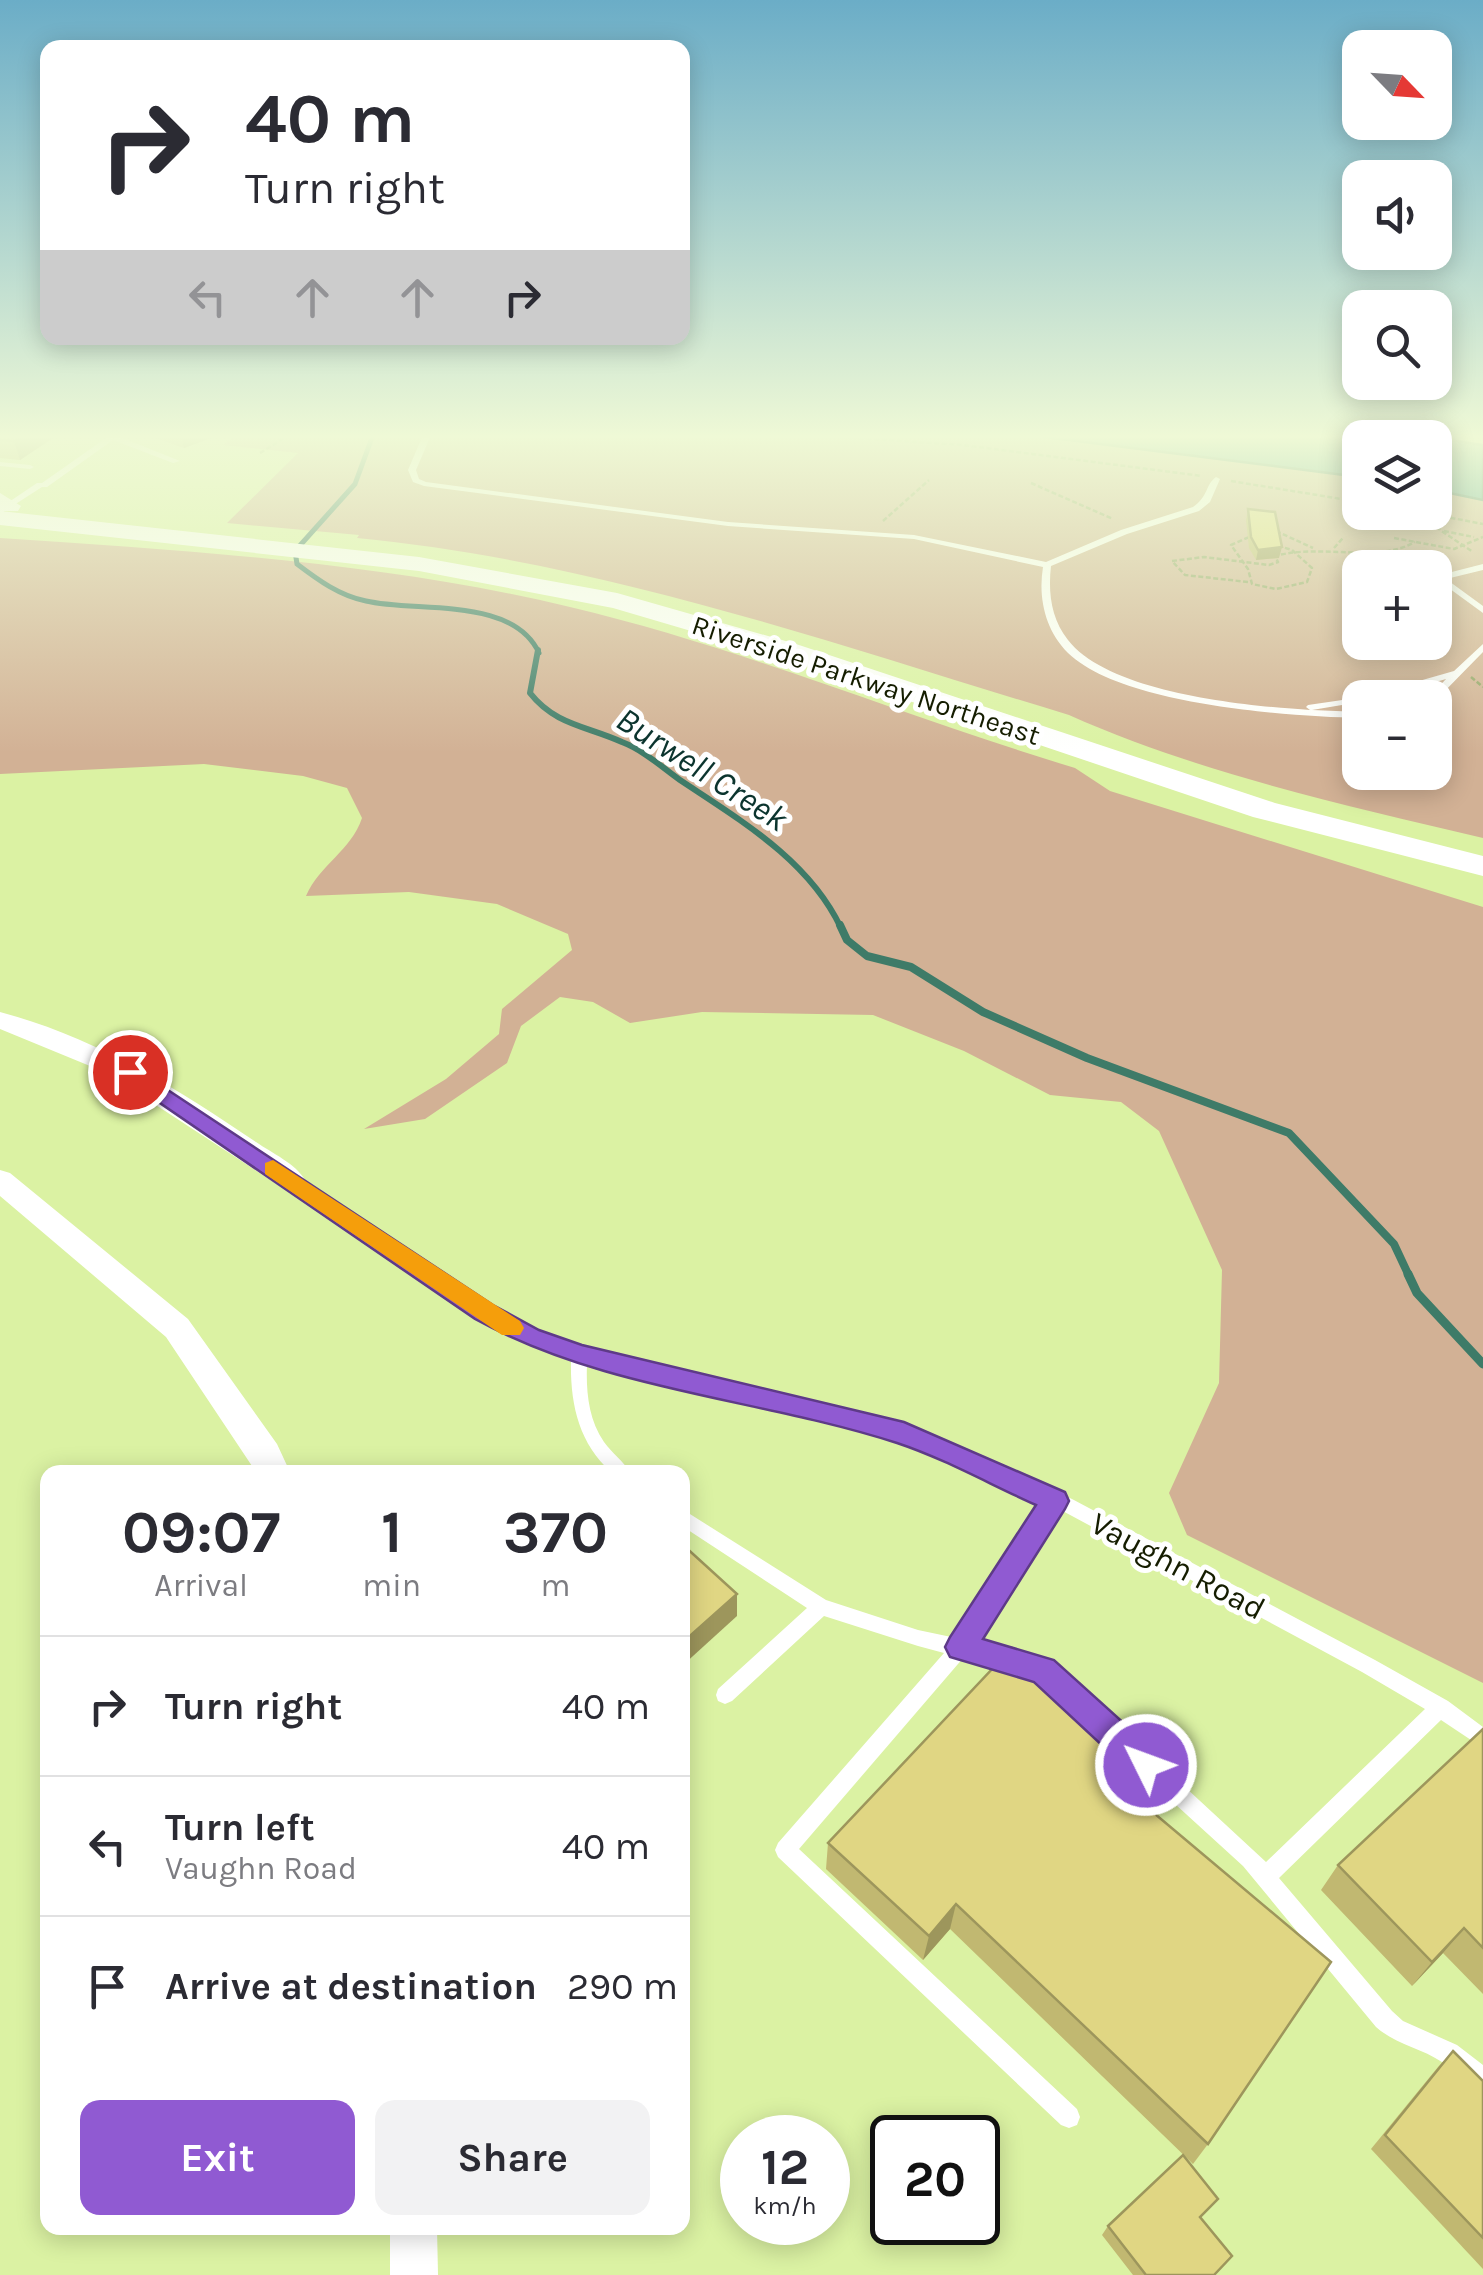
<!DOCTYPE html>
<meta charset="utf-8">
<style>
body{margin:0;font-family:Karla,sans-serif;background:#f2f2f3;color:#2b2b33;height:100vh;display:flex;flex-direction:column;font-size:38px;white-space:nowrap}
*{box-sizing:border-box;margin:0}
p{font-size:32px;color:#7c7c81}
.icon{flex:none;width:55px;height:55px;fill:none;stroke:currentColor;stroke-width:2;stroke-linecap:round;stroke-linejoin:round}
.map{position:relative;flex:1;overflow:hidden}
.drawer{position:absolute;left:40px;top:1465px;width:650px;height:770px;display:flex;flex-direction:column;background:#fff;border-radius:20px;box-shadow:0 5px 25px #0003}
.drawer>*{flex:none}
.banner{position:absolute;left:40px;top:40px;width:650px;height:305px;border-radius:20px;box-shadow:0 5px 25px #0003;background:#fff;color:#2b2b33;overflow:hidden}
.needle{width:65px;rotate:115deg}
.tools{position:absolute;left:1342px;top:30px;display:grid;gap:20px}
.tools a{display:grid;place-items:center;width:110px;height:110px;border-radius:20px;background:#fff;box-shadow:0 5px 25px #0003;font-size:50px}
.speed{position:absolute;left:720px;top:2115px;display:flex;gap:20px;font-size:50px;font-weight:700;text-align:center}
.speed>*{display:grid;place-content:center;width:130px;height:130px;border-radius:50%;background:#fff;box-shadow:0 5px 25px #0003;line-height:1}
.speed small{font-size:25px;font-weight:400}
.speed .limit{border:5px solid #111;border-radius:15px;background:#fff;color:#111}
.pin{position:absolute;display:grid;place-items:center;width:85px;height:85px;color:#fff;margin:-42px;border:5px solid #fff;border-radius:50%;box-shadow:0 2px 10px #0007}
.me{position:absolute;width:110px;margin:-55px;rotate:312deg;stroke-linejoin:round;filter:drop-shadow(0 0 8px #0008)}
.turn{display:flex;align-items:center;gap:35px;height:210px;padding:0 40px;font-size:45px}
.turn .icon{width:130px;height:130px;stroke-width:2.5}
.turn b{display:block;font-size:70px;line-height:85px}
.lanes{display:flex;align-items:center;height:95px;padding:0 40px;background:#0003;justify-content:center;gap:50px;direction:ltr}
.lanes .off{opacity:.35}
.eta{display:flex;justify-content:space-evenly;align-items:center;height:170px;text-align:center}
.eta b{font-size:60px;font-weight:700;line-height:70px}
.cta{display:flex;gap:20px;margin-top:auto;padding:20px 40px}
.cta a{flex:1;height:115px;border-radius:20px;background:#905ad2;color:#fff;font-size:40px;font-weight:700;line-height:115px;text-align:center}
.cta a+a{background:#f2f2f3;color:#2b2b33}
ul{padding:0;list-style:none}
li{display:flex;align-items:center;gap:30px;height:140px;padding:0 40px;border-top:2px solid #e1e1e2}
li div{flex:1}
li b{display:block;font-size:38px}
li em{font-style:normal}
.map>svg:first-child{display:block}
.green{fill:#d2b195;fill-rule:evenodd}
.water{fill:#4fa395;stroke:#3e7b68;stroke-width:2.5}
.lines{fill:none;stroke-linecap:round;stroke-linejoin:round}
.stream-far3{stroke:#3e7b68;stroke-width:5}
.stream-far2{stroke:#3e7b68;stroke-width:6}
.stream-far1{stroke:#3e7b68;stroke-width:8}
.stream{stroke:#3e7b68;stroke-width:9}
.path{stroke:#92a367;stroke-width:2.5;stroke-dasharray:5 2.5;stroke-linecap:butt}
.lane{fill:#fff;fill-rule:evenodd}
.street{fill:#fff;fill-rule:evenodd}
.secondary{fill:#fff;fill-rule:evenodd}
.primary{fill:#fff;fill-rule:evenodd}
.wall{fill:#c1b871}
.shaded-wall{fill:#9d965c}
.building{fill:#e0d683;stroke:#9d965c;stroke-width:2.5}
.route{fill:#905ad2;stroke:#5e3a88;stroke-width:2.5}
.slow{fill:#f59e0b}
.labels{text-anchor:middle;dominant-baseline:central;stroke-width:10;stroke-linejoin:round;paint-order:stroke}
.far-street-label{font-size:28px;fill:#151d00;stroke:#fff}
.street-label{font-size:32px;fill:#151d00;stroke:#fff}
.water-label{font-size:35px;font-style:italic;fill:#0b342e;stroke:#fff}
</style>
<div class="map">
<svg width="1483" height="2275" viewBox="0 0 1483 2275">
<rect width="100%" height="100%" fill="#dbf2a3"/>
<!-- green -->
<g class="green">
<path d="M236,435h793l331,42v35h75v-22l48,10v338c-139,-33 -284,-65 -414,-123 -236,-71 -465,-153 -712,-177l2,-3 -132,-12 71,-70 -75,-8zM1360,568h75v74h-75zM1360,698h75v74h-75z"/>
<path d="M0,538c191,13 383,24 570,69 173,41 336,110 505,161l35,23 373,116v776l-296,-148 -18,-42 50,-110 3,-113 -63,-139 -38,-29 -71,-7 -86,-44 -91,-36 -171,-3 -72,11 -37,-21 -33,-5 -39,29 -14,37 -82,56 -61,10 82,-50 53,-45 3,-25 70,-59 -4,-16 -71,-30 -88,-12 -103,4c14,-32 45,-45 56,-78l-15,-30 -44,-12 -99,-12 -204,10z"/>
</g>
<!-- water -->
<polygon class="water" points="1029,435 1416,435 1483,445 1483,500 1435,490 1435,438 1360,438 1360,477"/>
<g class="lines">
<!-- stream-far3 -->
<path class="stream-far3" d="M373,435l-18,49 -60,67 2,13c21,16 43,32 69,37 51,12 147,-5 173,52"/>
<!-- stream-far2 -->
<path class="stream-far2" d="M538,650l-8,43c25,32 57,33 92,49 21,8 40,25 58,38 60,40 129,80 161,148"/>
<!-- stream-far1 -->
<polyline class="stream-far1" points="840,925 847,940 867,956 911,967 983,1012 1087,1058 1289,1133 1394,1244 1409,1276"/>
<!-- stream -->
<polyline class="stream" points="1408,1274 1417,1293 1483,1364"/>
<!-- path -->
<g class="path">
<polyline points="807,435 963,445 1202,476"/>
<polyline points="260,453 289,435"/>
<polyline points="1231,481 1360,502"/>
<polyline points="1031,483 1113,519"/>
<polyline points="1421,512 1483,524"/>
<polyline points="1428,514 1440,530 1473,552"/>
<polyline points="883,521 929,480"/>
<polyline points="1276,531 1313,548"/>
<polyline points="1444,531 1474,537"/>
<polygon points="1249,537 1292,550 1312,568 1307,582 1276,589 1252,584 1248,569 1231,545"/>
<polyline points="1394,538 1454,549 1483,537"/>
<polyline points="1334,548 1343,538"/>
<polyline points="1405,551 1438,561"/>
<path d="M1248,582l-63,-7 -13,-14 32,-4 65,8 9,-3 -3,-6c48,-13 101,8 140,-14"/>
<polyline points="1471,677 1483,687"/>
</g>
<!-- lane -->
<g class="lane">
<polygon points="103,435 115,435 180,461 173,463 113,440 47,487 42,487 0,514 0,508 37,483 42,483 106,438"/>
<path d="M423,435h8l-15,35 3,9 7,3 302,40 186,13 132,27 75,-32 72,-23c16,-11 12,-22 23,-30l4,2 -10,23 -11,9 -72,23 -76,32c-3,26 0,53 17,74 41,53 178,66 242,70l-4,-3 2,-2 55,-8 91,-26 29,-27v8l-47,48 -1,-2h-7l18,-19 -66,19h-20v4l-48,8 48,2v6c-74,-2 -238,-13 -292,-65 -23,-23 -30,-55 -25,-86l-129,-28 -186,-13 -304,-40 -11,-4 -5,-12z"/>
<polygon points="0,462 30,465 34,467 30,469 0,466"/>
<polygon points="1483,564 1483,570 1446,579 1483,606 1483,613 1435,578 1436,576"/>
<path d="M291,1175l153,106 62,37 31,15 77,26 260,58 103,38 95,44 303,161 73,41 35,26v21l-42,-28 -162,158 113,133 11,10 54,24 26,20v25c-16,-6 -27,-20 -41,-28 -21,-14 -47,-18 -66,-35l-133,-161 -125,-114 -3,-7 3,-7 7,-2 7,2 134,124 159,-153 -63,-37 -303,-163 -85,133 53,12 23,10 52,47 3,6 -3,6 -7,3 -7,-3 -52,-47 -11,-5 -61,-14 -165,192 278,260 3,8 -3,8 -8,3 -8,-3 -283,-268 -3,-7 3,-7 166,-190 -26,-7 -94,-30 -92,85 -7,3 -7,-3 -2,-6 2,-6 89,-81 -125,-82v-17l144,91 92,30 38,8 89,-136c-57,-28 -115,-56 -176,-73 -93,-26 -190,-37 -282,-65 -1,26 1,55 17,78 8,11 19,19 26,30h-19c-33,-30 -41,-69 -40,-113 -107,-38 -194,-110 -285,-175l-2,-4z"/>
</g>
<!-- street -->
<g class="street">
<path d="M0,1012c95,25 176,76 256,130 16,11 40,22 49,38l-4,7h-20l-174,-114 -107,-44z"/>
<polygon points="0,1170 10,1173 188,1319 277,1444 290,1472 256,1472 166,1337 0,1196"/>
<polygon points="390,2228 437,2228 438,2275 390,2275"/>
</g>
<!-- secondary -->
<polygon class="secondary" points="0,511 419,557 617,593 796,644 1275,803 1483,856 1483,876 1253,817 776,656 613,608 419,571 0,525"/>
<!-- primary -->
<polygon class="primary" points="0,493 21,506 18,511 0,511"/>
</g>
<!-- wall -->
<g class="wall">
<polygon points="0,435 53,438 20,460 0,458"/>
<polygon points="146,435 214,435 214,437 184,448"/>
<polygon points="1248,509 1279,558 1256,560 1249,548 1246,520"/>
<polygon points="1483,1729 1483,1994 1443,1953 1412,1986 1321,1890 1338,1865"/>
<polygon points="1140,1754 1130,1781 1124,1788 1208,2144 1193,2164 950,1929 923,1960 826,1869 828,1843"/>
<polygon points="1453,2051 1483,2081 1483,2269 1371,2149 1438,2067"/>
<polygon points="1218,2199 1200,2218 1214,2275 1133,2275 1102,2235 1108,2226"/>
</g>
<!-- shaded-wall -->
<g class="shaded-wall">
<polygon points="24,435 52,435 53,438 20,460 14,441"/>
<polygon points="181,435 214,435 214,437 184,448"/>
<polygon points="1282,547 1279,558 1256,560 1258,550"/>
<polygon points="737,1594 737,1616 682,1666 682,1643"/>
<polygon points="1140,1754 1130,1781 1107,1809 1117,1782"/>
<polygon points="956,1904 950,1929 923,1960 929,1936"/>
<polygon points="1464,1928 1443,1953 1412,1986 1432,1962"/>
</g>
<!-- building -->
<g class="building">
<polygon points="0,435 24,435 14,441 0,440"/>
<polygon points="1248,509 1275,512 1282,547 1258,550 1251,537"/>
<polygon points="682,1544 737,1594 682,1643"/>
<polygon points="1012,1648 1140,1754 1117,1782 1331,1962 1208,2144 956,1904 929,1936 828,1843"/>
<polygon points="1483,1729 1483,1948 1464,1928 1432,1962 1338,1865"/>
<polygon points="1453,2051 1483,2081 1483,2238 1385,2135"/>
<polygon points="1183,2155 1218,2199 1200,2217 1232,2256 1214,2275 1146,2275 1108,2226"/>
</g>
<!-- sky -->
<linearGradient id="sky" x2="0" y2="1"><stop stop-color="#6badc7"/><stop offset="0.58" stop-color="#eff9d6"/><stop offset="1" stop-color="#eff9d6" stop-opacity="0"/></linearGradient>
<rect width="1483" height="753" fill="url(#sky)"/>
<!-- route -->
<path class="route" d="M130,1065l363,240 46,25 43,15 322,77 161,70 4,9 -4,8 -82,130 71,21 104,94 5,11 -5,11 -12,5 -11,-5 -101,-94 -84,-25 -5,-10 5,-10 86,-132c-45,-20 -91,-46 -139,-62 -140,-45 -291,-52 -422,-124l-353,-242 -3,-5z"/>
<!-- slow -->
<polygon class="slow" points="273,1160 520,1321 524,1328 520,1335 502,1335 265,1174 265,1163"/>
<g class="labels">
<!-- far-street labels -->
<g class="far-street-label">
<text transform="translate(866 680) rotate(18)">Riverside Parkway Northeast</text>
</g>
<!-- street labels -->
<g class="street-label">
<text transform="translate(1178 1566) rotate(28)">Vaughn Road</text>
</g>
<!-- water labels -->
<g class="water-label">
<text transform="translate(702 769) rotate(33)">Burwell Creek</text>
</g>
</g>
</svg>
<div class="tools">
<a><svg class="needle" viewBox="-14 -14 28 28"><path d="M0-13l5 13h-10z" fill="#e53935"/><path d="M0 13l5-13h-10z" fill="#7c7c81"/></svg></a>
<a><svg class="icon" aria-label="sound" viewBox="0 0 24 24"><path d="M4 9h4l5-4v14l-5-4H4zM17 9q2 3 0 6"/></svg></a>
<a><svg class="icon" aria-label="search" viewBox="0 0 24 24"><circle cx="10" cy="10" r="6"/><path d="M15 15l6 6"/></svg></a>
<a><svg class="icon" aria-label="layers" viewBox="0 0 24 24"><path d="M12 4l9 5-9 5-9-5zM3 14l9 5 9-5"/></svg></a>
<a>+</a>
<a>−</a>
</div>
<div class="speed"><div>12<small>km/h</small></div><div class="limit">20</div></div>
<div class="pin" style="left:130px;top:1072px;background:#d93025"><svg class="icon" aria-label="arrive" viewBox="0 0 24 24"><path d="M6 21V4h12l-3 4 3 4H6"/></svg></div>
<svg class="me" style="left:1146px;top:1765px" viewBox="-20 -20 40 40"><circle r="17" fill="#905ad2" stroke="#fff" stroke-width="3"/><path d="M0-11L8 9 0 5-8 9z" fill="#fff"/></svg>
<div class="banner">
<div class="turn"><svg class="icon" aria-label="right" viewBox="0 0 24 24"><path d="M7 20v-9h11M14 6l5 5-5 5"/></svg><div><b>40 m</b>Turn right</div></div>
<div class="lanes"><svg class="icon off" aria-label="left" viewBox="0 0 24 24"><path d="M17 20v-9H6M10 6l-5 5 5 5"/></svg><svg class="icon off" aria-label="ahead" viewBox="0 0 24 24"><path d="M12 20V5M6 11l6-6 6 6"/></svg><svg class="icon off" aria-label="ahead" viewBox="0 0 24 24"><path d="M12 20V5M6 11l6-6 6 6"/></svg><svg class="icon" aria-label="right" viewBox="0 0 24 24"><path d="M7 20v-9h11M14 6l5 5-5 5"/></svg></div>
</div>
<section class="drawer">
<div class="eta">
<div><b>09:07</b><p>Arrival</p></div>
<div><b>1</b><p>min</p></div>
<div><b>370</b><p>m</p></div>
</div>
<ul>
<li><svg class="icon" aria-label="right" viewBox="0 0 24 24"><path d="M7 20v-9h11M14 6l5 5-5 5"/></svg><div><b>Turn right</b></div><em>40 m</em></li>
<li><svg class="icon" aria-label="left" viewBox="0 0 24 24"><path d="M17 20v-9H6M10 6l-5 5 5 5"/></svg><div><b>Turn left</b><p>Vaughn Road</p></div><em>40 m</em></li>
<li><svg class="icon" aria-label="arrive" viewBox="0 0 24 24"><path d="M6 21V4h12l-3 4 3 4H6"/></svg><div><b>Arrive at destination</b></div><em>290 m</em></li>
</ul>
<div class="cta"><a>Exit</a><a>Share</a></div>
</section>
</div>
